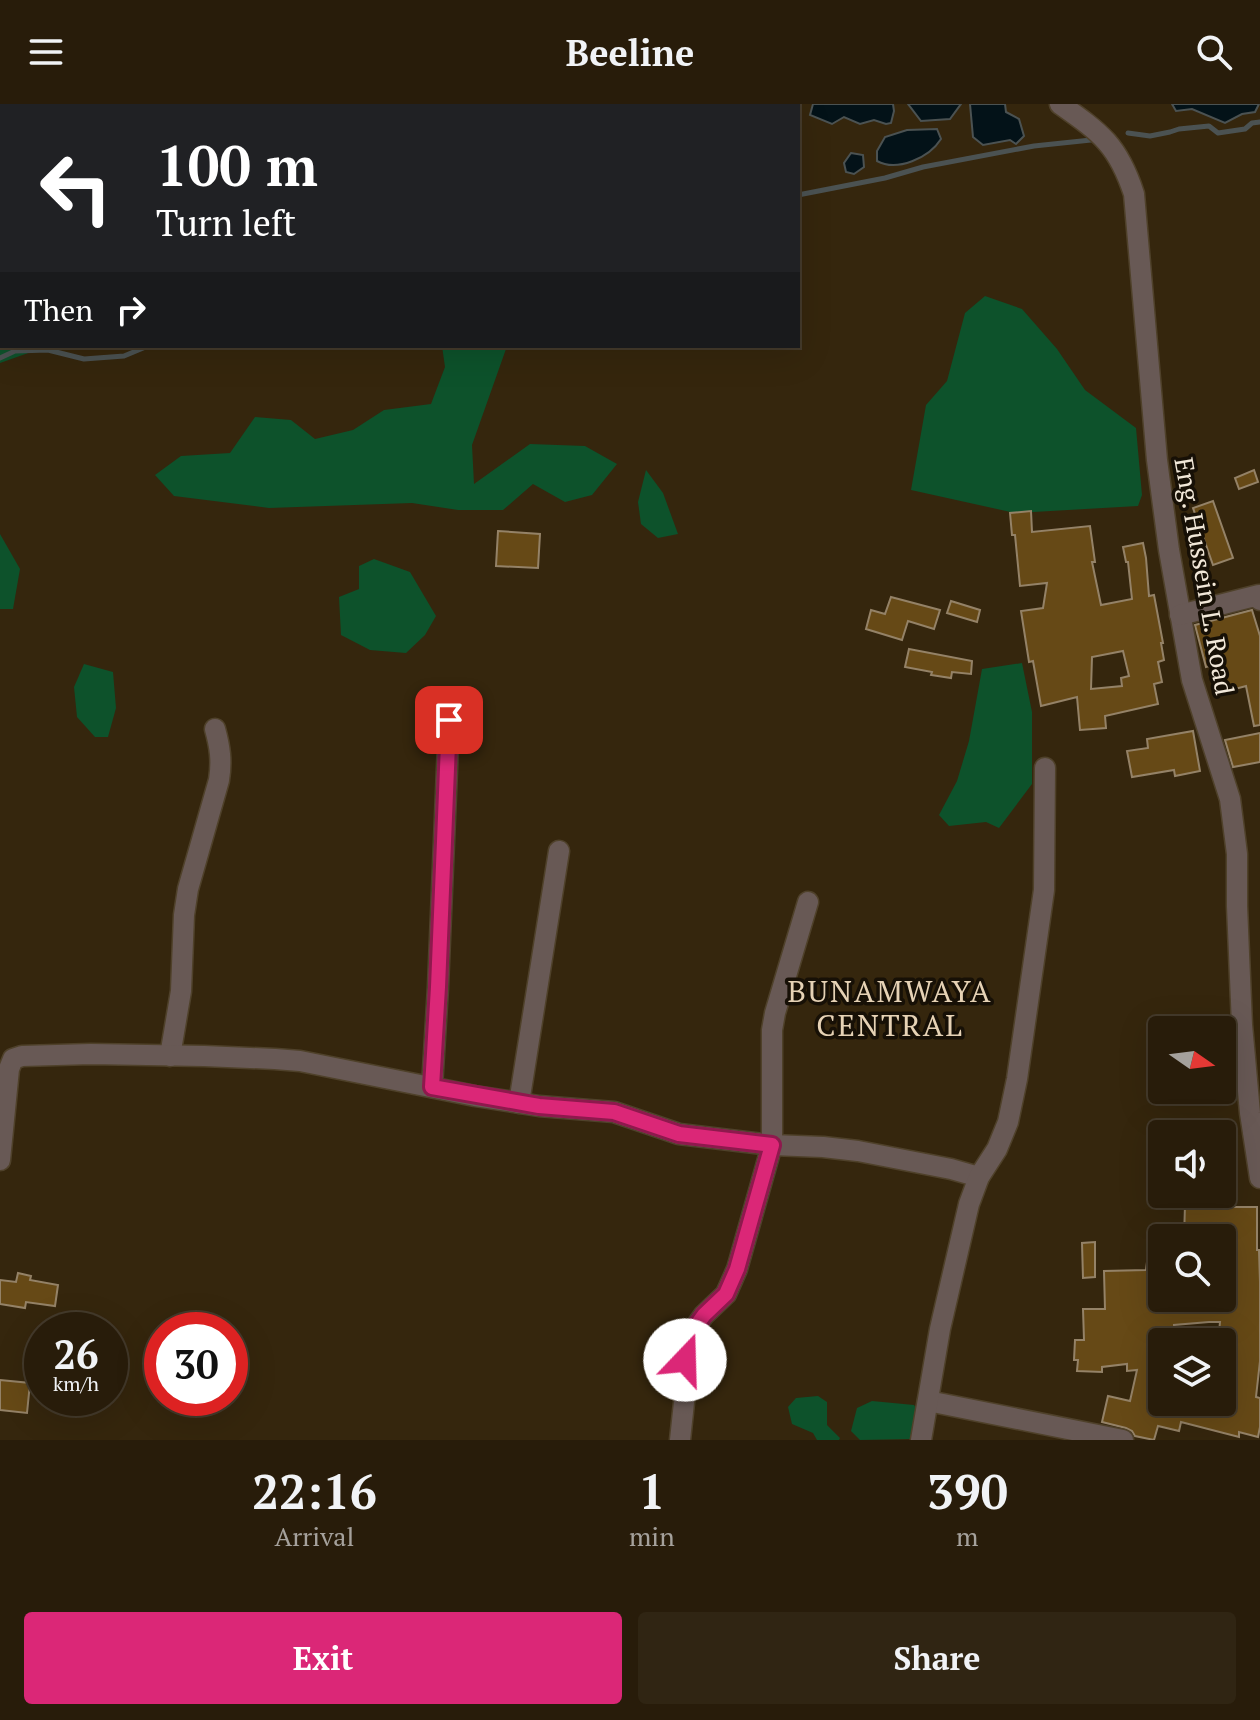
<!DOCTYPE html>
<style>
body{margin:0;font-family:"PT Serif",serif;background:#302513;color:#f1f3f6;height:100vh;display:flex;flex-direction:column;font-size:30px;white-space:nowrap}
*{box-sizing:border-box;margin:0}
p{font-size:26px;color:#a5a19c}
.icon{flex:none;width:44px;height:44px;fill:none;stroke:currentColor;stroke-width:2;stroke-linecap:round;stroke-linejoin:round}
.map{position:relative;height:1336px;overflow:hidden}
.details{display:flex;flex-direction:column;background:#281c0a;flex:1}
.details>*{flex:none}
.banner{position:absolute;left:0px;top:0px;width:800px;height:244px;box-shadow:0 8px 32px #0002,0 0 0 2px #443a2b;background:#202124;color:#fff;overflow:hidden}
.needle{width:52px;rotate:104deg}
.controls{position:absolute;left:1148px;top:912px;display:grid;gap:16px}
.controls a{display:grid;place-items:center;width:88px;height:88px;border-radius:8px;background:#281c0a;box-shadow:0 8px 32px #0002,0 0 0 2px #443a2b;font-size:40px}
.speed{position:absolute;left:24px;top:1208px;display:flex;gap:16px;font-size:40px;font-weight:700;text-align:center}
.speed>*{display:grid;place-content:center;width:104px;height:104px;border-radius:50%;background:#281c0a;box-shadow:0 8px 32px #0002,0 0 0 2px #443a2b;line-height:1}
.speed small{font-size:20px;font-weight:400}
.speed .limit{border:12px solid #d22;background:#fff;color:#111}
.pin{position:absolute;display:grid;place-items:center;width:68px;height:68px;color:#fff;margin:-34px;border-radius:16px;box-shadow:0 4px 12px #0006}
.me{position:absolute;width:88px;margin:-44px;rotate:21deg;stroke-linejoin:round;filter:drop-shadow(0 0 6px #0008)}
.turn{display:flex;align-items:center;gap:28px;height:168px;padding:0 24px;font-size:36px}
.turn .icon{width:104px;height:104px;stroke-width:2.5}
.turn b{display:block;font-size:56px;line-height:68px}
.then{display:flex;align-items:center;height:76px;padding:0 24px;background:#0003;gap:16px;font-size:30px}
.eta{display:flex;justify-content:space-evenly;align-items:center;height:136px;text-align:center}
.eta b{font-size:48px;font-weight:600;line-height:56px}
.primary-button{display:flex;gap:16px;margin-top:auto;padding:16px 24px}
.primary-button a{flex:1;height:92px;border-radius:8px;background:#db2777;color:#fff;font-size:32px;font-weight:600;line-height:92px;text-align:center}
.primary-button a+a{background:#302513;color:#f1f3f6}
header{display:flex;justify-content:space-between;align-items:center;height:104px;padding:0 24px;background:#281c0a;font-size:36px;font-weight:600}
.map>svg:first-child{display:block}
.green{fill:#0d522b}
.water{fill:#031218;stroke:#4b5252;stroke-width:2}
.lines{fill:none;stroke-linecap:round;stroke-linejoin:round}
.stream{stroke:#4b5252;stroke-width:5}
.building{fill:#664916;stroke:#948267;stroke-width:2;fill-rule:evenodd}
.minor-casing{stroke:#4f412a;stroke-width:23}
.minor{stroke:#685955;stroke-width:20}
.route-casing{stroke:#8e194d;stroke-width:20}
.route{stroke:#db2777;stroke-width:14}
.labels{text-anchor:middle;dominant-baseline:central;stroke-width:7;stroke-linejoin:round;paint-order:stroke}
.street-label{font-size:26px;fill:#f2e8d9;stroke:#171006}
.quarter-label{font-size:30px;letter-spacing:2px;fill:#e6d2b5;stroke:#171006}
</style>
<header><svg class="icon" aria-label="menu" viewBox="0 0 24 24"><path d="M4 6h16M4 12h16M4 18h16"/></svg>Beeline<svg class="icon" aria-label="search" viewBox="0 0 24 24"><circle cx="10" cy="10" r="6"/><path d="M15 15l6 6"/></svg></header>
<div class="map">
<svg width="1260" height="1336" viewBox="0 0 1260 1336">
<rect width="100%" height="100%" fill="#35260d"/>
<!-- green -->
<g class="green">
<polygon points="638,0 778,0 779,2 638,2"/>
<polygon points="2,67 2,242 34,242 34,247 0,259 0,69"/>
<polygon points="985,192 1022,205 1057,245 1085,286 1136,324 1142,391 1138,402 1015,409 911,386 926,301 947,277 965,209"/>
<polygon points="442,242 509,242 506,245 472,341 474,380 530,340 585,342 617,360 592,391 565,398 533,380 503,406 458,406 412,399 269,404 174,392 155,371 181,352 230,349 255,313 291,316 315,335 353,326 384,306 431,300 445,263"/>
<polygon points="646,366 663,389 678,430 658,434 641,420 638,398"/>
<polygon points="0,430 20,465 13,505 0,505"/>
<polygon points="374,455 410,468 436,512 425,531 406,549 370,546 341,531 339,493 359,485 359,462"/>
<polygon points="1022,559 1032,608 1032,680 999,724 986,718 949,722 939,711 957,677 969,637 982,565"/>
<polygon points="84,560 113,568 116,604 108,633 95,633 77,613 74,583"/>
<polygon points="818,1292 827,1298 827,1321 840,1334 839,1336 817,1336 813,1329 792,1320 788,1303 796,1294"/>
<polygon points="872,1297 914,1301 917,1306 912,1335 860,1336 851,1327 857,1304"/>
</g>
<!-- water -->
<g class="water">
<polygon points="813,0 893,0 894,7 891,19 886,20 874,16 860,20 844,13 832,20 810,11"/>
<polygon points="908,0 961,0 950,15 921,17"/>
<polygon points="970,0 1005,0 1006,8 1019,15 1024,32 1016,40 1010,36 983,41 973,33"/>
<polygon points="1172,0 1259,0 1255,8 1242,10 1225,19 1192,5 1176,7"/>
<path d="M937,25l4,10c-12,19 -44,33 -64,22v-10l8,-14 22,-7z"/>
<polygon points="851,49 863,51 864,63 854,70 846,68 844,59"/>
</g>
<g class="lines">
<!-- stream -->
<g class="stream">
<polyline points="1128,29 1150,32 1170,28 1179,25 1209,22 1218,29 1245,25 1252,19 1260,18"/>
<polyline points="798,91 885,74 923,63 1034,42 1091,36"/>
<polyline points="0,254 15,247 48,246 84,255 124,252 148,242"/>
</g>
</g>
<!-- building -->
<g class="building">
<polygon points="1254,366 1258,378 1239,385 1235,374"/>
<polygon points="1213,397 1233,454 1213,461 1193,404"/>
<path d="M1031,407l1,21 58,-6 5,36h-3l9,43 31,-6 -4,-37h-2l-3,-15 20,-4 3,15 3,38 5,-1 9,48h-2l3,17 -6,2 4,20 -8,2 4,20 -53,12 1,12 -26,2 -3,-33 -36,9 -8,-45 -4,1 -8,-51 22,-3 4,-25 -27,3 -5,-51h-3l-2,-22zM1123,547l6,25 -8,2 1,8 -31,3 1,-32z"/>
<polygon points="498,427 540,430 538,464 496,462"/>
<polygon points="891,493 940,506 934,525 908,517 902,536 866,525 871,506 885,510"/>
<polygon points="951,497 980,506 977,518 947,509"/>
<polygon points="1252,506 1260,532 1260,621 1254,622 1246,582 1224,588 1219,572 1216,573 1213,561 1206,563 1195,521"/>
<polygon points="909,545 972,557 971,570 952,568 951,574 931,571 932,568 905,563"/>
<polygon points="1193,627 1200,667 1175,672 1174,666 1132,673 1127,647 1148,644 1147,635"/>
<polygon points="1260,629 1260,658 1233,663 1225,636"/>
<path d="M1185,1101l42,4v-2h30v43h2l1,32v79l-4,36 4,1v29l-2,10 -19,-5v5l-58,-15 -2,9 -21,-5 -4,14 -19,-4 -3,-5 -6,-3 -24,-6 6,-26 22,5 7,-31 -10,1v-7l-25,3v5l-25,-1 1,-11h-4l1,-20h9l-1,-31h22l-1,-38 42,-1 3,-24 13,2v50h20v6l25,-3v-3h20l-3,-31h-1l-1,-29h-38zM1209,1218h11l-2,20h4v60h-34l-1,6 -25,-6v-60h13l-1,-17z"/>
<polygon points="1095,1138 1095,1173 1083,1174 1082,1139"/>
<polygon points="18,1169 31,1172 30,1176 58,1181 55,1202 26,1198 25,1204 0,1200 0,1176 16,1178"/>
<polygon points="0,1276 30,1279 27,1309 0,1306"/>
</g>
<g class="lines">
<defs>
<g id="minor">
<path d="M1060,0c41,29 58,41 74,90l23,266 12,90 23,130 38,119 7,55v52l5,119 8,88 10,65"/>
<polyline points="1180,511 1259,491 1260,496"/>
<path d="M170,952l11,-65 3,-76 4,-26 31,-109c3,-19 1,-33 -4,-51"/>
<polyline points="432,983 438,883 449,616"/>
<polyline points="519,999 559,747"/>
<polyline points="0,1056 9,965 13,955 22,952 91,950 204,952 275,955 300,957 475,992 539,1002 614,1008 679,1030 772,1041 823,1043 858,1047 951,1065 979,1073"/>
<polyline points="928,1297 1123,1336"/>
<polyline points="680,1336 685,1289 685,1256 691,1229 704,1211 726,1190 737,1165 772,1041 772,926 775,909 808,798"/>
<polyline points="921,1336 940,1225 969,1100 979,1073 997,1045 1008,1018 1017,975 1044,786 1045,664"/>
</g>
</defs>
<!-- minor casing -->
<use href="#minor" class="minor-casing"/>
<!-- minor -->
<use href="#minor" class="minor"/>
</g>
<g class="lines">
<defs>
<polyline id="route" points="449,616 438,883 432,983 539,1002 614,1008 679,1030 772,1041 737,1165 726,1190 704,1211 691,1229 685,1256"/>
</defs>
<!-- route casing -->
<use href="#route" class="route-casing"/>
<!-- route -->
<use href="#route" class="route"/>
</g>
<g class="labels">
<!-- street labels -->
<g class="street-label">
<text transform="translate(1205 472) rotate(80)">Eng. Hussein L. Road</text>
</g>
<!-- quarter labels -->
<g class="quarter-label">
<text x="890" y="887">BUNAMWAYA<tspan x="890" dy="34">CENTRAL</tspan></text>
</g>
</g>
</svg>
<div class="controls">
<a><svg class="needle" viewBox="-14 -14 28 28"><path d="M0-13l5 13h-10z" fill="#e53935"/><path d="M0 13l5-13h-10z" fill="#a5a19c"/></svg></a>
<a><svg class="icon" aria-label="sound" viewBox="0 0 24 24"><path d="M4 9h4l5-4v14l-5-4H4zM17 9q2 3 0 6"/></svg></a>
<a><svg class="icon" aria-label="search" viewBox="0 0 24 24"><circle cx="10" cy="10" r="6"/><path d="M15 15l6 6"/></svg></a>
<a><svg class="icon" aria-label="layers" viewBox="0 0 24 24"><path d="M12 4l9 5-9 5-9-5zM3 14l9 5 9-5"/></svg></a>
</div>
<div class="speed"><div>26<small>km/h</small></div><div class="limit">30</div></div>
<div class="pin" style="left:449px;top:616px;background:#d93025"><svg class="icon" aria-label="arrive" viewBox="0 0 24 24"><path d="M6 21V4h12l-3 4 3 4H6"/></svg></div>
<svg class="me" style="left:685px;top:1256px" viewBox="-20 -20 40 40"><circle r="19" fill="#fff"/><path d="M0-13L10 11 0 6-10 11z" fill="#db2777"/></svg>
<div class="banner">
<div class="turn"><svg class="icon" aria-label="left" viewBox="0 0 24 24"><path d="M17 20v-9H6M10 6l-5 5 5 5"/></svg><div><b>100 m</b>Turn left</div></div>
<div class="then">Then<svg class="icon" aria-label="right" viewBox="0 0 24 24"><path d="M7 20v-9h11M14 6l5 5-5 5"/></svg></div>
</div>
</div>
<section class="details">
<div class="eta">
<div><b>22:16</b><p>Arrival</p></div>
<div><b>1</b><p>min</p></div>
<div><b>390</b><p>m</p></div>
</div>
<div class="primary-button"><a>Exit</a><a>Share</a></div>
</section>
